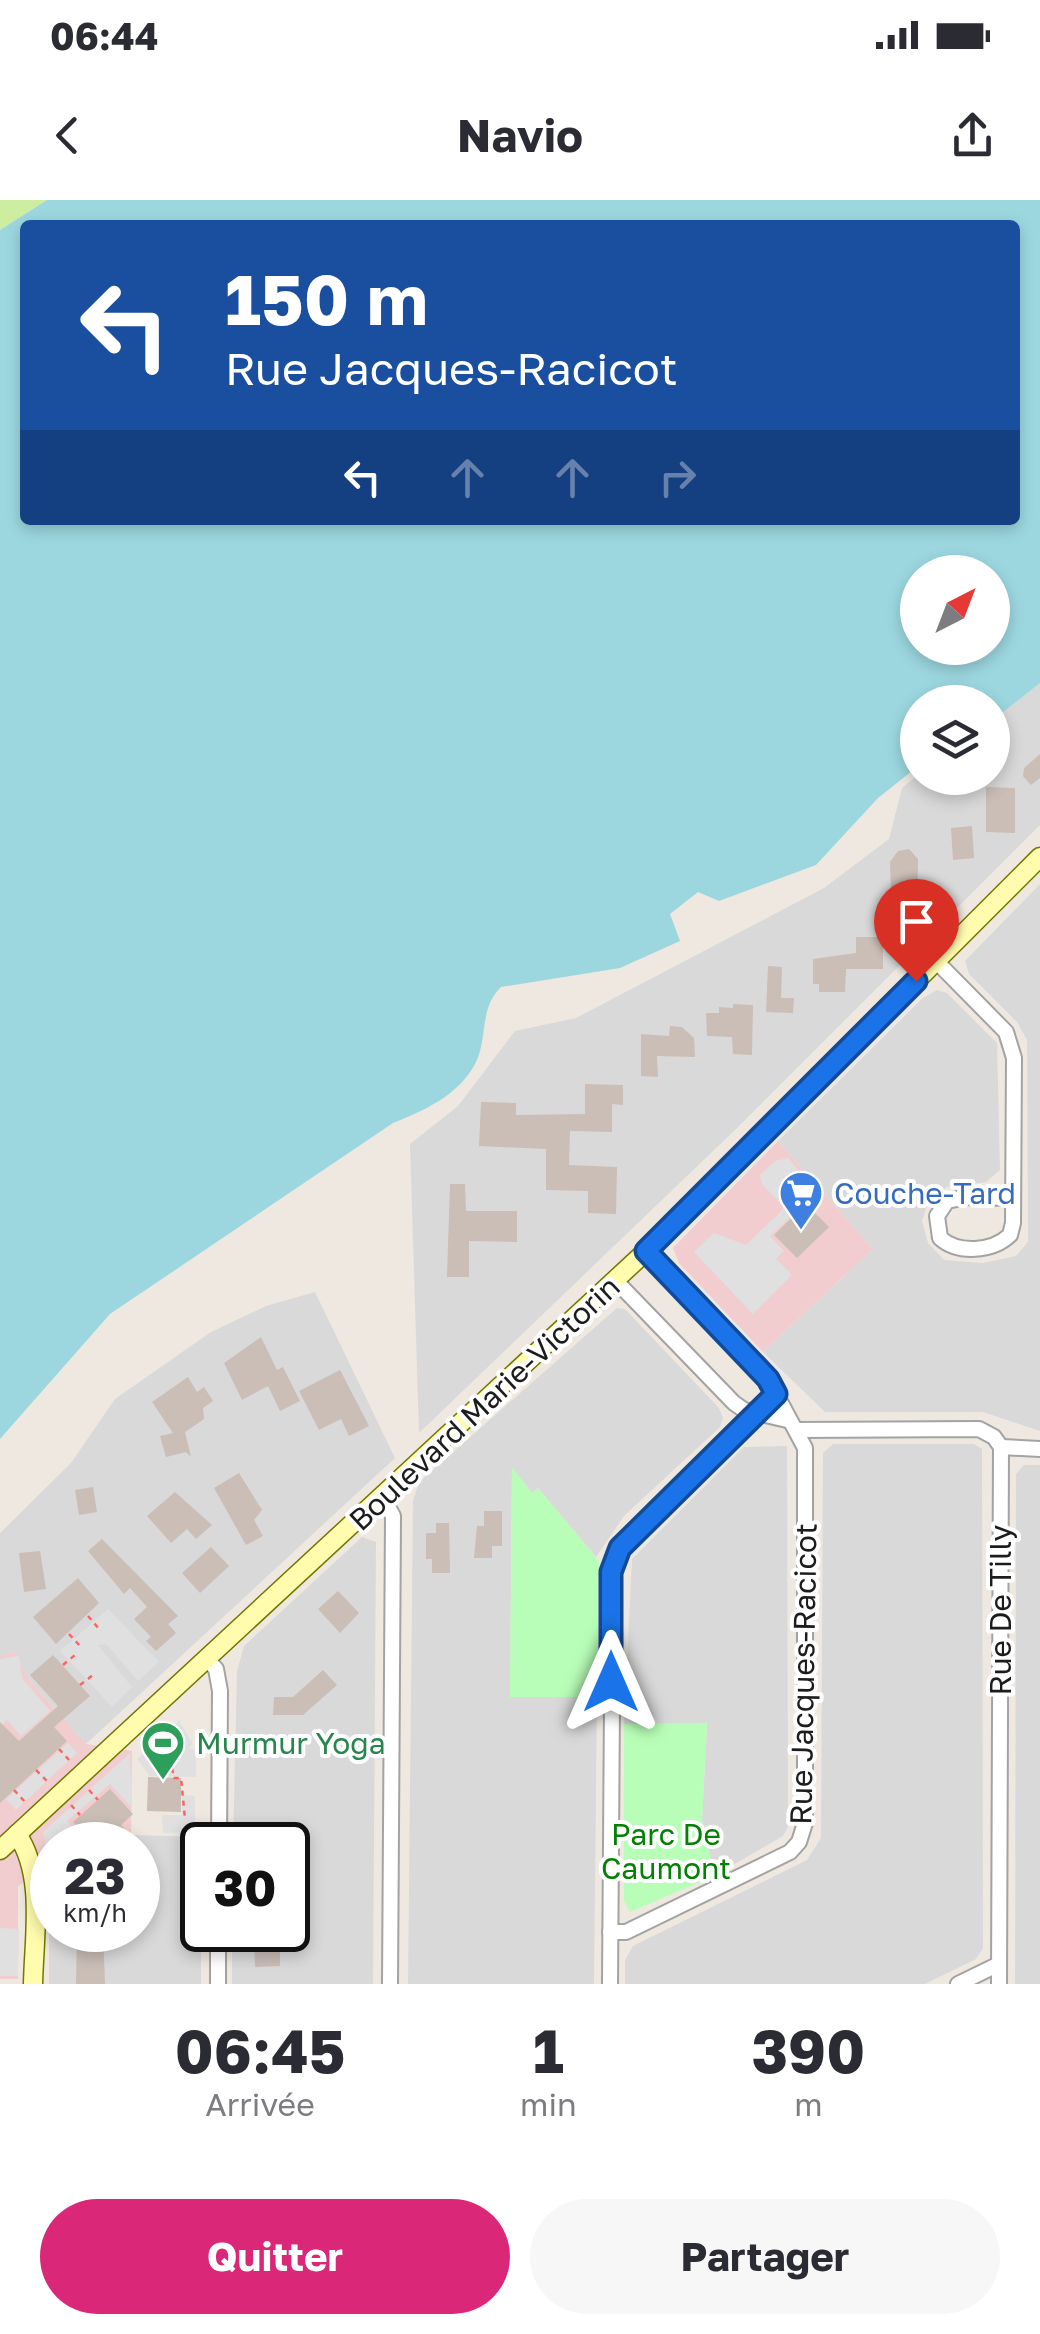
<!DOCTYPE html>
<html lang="fr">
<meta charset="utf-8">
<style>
body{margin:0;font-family:"Golos Text",sans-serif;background:#f7f7f7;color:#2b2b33;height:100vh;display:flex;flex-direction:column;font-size:38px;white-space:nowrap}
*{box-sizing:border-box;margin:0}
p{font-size:32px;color:#7c7c81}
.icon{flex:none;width:55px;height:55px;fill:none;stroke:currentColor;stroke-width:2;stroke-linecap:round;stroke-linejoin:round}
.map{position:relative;height:1784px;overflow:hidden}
.drawer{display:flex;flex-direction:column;background:#fff;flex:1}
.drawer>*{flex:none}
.banner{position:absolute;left:20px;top:20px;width:1000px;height:305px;border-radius:10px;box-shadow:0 5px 15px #0003;background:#1a4fa0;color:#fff;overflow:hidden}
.needle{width:65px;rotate:42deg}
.fabs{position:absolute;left:900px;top:355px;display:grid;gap:20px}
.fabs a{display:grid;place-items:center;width:110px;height:110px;border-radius:50%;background:#fff;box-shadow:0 5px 15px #0003;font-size:50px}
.speed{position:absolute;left:30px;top:1622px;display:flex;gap:20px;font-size:50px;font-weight:700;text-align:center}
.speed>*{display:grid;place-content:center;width:130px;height:130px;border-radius:50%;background:#fff;box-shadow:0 5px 15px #0003;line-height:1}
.speed small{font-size:25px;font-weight:400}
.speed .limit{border:5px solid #111;border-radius:15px;background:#fff;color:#111}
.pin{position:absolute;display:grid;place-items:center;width:85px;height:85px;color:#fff;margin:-102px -42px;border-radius:50% 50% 50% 0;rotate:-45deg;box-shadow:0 0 10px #0007}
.pin .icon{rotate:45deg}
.me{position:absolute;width:110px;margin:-55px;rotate:0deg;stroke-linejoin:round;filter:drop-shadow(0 0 8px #0008)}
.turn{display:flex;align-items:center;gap:35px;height:210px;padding:0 40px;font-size:45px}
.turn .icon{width:130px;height:130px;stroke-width:2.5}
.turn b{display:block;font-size:70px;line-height:85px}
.lanes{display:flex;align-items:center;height:95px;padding:0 40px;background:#0003;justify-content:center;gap:50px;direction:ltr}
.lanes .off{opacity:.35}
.eta{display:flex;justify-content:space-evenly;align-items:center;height:170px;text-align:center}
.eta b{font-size:60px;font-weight:700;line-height:70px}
.cta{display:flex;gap:20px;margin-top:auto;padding:20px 40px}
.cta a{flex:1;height:115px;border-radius:60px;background:#db2777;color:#fff;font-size:40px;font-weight:700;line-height:115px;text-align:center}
.cta a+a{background:#f7f7f7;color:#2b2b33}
.status{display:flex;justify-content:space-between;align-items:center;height:70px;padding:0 50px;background:#fff;direction:ltr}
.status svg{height:28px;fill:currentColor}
header{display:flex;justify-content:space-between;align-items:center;height:130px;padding:0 40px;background:#fff;font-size:45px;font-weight:700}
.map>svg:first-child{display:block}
.residential{fill:#dad9d9}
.commercial{fill:#f1cdcf}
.grass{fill:#cdeea1}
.park{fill:#b8feb8}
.parking{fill:#e0e0e0}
.water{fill:#9cd7e0;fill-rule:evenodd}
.building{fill:#cabeb6}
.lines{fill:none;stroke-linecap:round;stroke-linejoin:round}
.street-casing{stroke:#a3a3a3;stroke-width:18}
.secondary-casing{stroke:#737600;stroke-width:21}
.path{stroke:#ff6361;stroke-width:2.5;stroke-dasharray:5 5;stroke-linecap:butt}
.street{stroke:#fff;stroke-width:14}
.secondary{stroke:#fffcae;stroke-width:18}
.route-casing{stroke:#114b97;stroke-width:25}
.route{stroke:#1a73e8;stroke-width:18}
.labels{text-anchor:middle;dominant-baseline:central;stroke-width:8;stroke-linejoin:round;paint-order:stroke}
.shop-label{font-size:30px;fill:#366cbe;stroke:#fff;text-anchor:start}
.street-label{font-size:30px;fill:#1c1c1c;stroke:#fff}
.leisure-label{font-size:30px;fill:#27864d;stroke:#fff;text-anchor:start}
.park-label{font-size:30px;fill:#038102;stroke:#fff}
</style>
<div class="status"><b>06:44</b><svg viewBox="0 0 49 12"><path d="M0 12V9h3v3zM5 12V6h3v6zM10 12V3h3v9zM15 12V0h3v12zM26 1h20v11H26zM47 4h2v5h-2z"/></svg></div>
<header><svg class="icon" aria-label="back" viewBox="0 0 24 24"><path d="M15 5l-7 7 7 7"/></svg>Navio<svg class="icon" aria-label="share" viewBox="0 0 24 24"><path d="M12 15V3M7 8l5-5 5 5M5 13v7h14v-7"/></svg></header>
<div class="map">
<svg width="1040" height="1784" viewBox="0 0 1040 1784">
<rect width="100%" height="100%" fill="#eee8e0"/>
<!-- residential -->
<g class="residential">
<polygon points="1040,483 1040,625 736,929 419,1233 410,944 458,906 515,831 576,818 824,688 889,639 902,588 917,576 992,578 993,519"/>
<polygon points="1040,684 1040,1231 983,1212 825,1212 763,1152 873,1049 778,941 923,798 937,790 947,793 997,843 1000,970 986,982 947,987 928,1002 922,1021 928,1043 944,1060 983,1063 1016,1056 1028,1042 1027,840 1017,822 969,774 965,761"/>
<polygon points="315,1092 395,1258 86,1544 25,1475 16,1452 0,1456 0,1333 71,1263 115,1199 211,1132 266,1106"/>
<polygon points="617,1108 625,1109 719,1208 723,1218 720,1227 624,1316 596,1357 538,1288 532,1293 512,1269 510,1497 597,1497 594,1784 408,1784 413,1301 419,1282"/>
<polygon points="833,1244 974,1244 982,1249 983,1748 976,1759 925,1784 625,1784 625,1760 633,1746 807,1660 821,1638 823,1253"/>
<polygon points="787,1246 788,1627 783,1636 714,1676 702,1620 707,1524 624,1524 632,1359 744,1247"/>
<polygon points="1024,1265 1040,1265 1040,1784 1015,1784 1016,1274"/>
<polygon points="362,1337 376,1342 373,1784 232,1784 232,1730 288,1730 288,1645 233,1645 237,1471 244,1446"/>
<polygon points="131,1635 201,1637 201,1784 49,1784 49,1662 52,1730 138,1730 138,1645 131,1645"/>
</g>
<!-- commercial -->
<g class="commercial">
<polygon points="778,941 873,1049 763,1152 679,1063 673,1048"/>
<polygon points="16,1452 25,1475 86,1544 132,1551 131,1645 52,1645 52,1662 18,1686 18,1779 0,1779 0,1456"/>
</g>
<!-- grass -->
<polygon class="grass" points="0,0 47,0 0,30"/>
<!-- park -->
<g class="park">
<polygon points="512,1267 532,1293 538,1288 599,1361 597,1497 510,1497"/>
<polygon points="707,1523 702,1620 714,1676 630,1712 624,1701 624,1524"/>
</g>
<!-- parking -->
<g class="parking">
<polygon points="788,958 816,991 800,1004 790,1004 793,1014 770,1036 784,1051 776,1059 792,1075 753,1114 694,1052 714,1033 746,1045 779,1013 784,1007 762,984 760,975 775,961"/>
<polygon points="108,1409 159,1462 138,1481 106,1444 98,1445 132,1487 112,1507 60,1451"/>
<polygon points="19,1456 22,1478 50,1511 21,1536 7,1520 0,1526 0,1459"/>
<polygon points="179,1521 193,1544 187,1549 196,1550 196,1577 150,1576 137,1559"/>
<polygon points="68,1543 77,1553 16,1610 6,1599"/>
<polygon points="130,1553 132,1608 110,1584 67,1621 90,1645 52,1645 49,1660 43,1632"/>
<polygon points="182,1595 195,1596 195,1632 163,1633 162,1615 182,1615"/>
<polygon points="0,1728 19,1729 18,1776 0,1776"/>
</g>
<!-- water -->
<path class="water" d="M47,0h993v483l-47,37 -1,-18h-74l-1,65 -39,31 -62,67 -97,36 -21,-9 -28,22 10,27 -60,27 -119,19c-22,21 -13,50 -25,75 -16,33 -53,49 -83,61l-283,191 -110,125v-1209zM25,25h990v295h-990zM918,372h74v76h-74z"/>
<!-- building -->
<g class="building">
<polygon points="1040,554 1040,578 1031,585 1023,576 1024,568"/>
<polygon points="986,587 1015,588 1015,633 986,632"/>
<polygon points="972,626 974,658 953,660 951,628"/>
<polygon points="909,649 918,659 917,719 892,721 890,662 898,651"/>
<polygon points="856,737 883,737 883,769 846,769 845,792 819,792 819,784 813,784 813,759 856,753"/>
<polygon points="768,766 782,767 781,798 794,798 793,813 766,812"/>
<polygon points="733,804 753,805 752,855 733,854 732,837 707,836 706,813 719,813 719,807 733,808"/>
<polygon points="670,826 682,827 694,838 695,857 657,856 658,877 641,876 641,834 669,836"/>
<polygon points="585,884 623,885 623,905 612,904 612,932 570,931 569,965 617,967 616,1014 588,1013 588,991 546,990 546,949 479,946 481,902 516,903 516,915 585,914"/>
<polygon points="450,984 465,984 466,1011 517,1011 517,1042 469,1041 469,1077 447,1077"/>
<polygon points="806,1004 829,1027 797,1058 774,1035"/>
<polygon points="261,1137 277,1170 283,1167 300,1201 280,1211 268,1186 242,1200 224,1163"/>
<polygon points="340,1170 369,1226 349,1236 341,1219 319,1230 299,1191"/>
<polygon points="188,1177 197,1192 204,1187 213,1201 203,1208 204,1219 185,1232 191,1257 186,1252 166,1257 160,1236 173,1233 152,1202"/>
<polygon points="239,1273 262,1310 254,1320 263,1336 246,1345 214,1288"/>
<polygon points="93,1287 97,1312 79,1315 75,1290"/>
<polygon points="175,1292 212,1325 196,1339 187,1329 171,1343 147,1316"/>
<polygon points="484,1311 502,1311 502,1346 492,1346 492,1358 474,1358 477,1326 484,1326"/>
<polygon points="436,1323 449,1323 450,1373 432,1373 432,1359 426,1359 426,1333 436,1333"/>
<polygon points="102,1339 178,1416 168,1424 176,1433 156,1451 146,1441 151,1437 134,1419 147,1407 130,1388 124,1394 88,1351"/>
<polygon points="211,1347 229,1366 200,1393 182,1373"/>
<polygon points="40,1351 46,1389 24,1392 19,1353"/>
<polygon points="78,1378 99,1403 56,1444 33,1417"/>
<polygon points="338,1391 359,1413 340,1433 318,1409"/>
<polygon points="53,1455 90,1496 54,1527 67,1541 0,1603 0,1522 19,1541 58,1506 30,1475"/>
<polygon points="323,1470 337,1485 303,1515 273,1515 274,1497 293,1497"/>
<polygon points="148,1577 181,1578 181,1612 147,1611"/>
<polygon points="110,1589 133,1614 121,1625 127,1632 117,1641 111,1634 94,1645 73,1622"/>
<polygon points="77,1730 103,1730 105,1784 76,1784"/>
<polygon points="254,1743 280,1743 280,1766 255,1767"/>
</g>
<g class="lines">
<defs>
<g id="street">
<path d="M936,761l70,71 8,26 -1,165 -3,12c-18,17 -52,19 -70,3l-3,-22 10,-15 20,-4 46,1"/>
<polyline points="615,1080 734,1203 744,1210 787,1220"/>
<polyline points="797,1230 979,1229 994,1237 1001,1247 999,1784"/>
<polyline points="1001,1247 1040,1249"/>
<polyline points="383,1298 393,1316 390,1784"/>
<polyline points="207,1459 216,1469 220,1491 219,1645"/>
<polyline points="610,1732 626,1732 790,1652 799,1642 805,1623 805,1248 768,1179 646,1051"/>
<polyline points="218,1784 218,1730"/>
<polyline points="610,1784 613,1362 628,1336 776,1194"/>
<polyline points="958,1784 999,1764"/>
</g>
<g id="secondary">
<path d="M17,1634c28,42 17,101 16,150"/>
<polyline points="0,1650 642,1055 1040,657"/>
</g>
</defs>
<!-- street casing -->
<use href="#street" class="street-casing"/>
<!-- secondary casing -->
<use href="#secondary" class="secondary-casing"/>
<!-- path -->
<g class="path">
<polyline points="88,1416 100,1430"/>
<polyline points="69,1434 81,1447"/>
<polyline points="63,1465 75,1455"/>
<polyline points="80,1485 93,1475"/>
<polyline points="59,1549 71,1562"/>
<polyline points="172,1568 174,1578 181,1578 185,1619"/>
<polyline points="36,1570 49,1583"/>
<polyline points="14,1590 27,1604"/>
<polyline points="89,1590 98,1600"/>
<polyline points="71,1605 80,1615"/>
</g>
<!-- street -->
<use href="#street" class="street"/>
<!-- secondary -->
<use href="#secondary" class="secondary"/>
</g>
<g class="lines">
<defs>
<polyline id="route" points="611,1482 611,1372 620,1348 776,1194 768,1179 646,1051 916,781"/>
</defs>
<!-- route casing -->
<use href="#route" class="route-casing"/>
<!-- route -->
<use href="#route" class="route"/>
</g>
<!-- icons -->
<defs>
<symbol id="supermarket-pin" viewBox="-11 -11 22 30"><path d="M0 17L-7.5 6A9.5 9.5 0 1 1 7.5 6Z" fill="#3f7fe0" stroke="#fff"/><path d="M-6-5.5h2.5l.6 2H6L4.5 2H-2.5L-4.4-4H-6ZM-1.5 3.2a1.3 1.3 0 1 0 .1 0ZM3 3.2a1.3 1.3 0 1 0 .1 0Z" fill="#fff"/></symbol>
<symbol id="stadium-pin" viewBox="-11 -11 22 30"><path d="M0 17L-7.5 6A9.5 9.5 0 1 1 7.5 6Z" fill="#2e9e5b" stroke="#fff"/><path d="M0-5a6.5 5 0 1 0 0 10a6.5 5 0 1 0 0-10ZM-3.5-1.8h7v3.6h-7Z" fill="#fff"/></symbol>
</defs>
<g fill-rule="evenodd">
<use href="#supermarket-pin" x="776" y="968" width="50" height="68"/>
<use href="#stadium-pin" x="138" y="1518" width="50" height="68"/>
</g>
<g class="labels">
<!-- shop labels -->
<g class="shop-label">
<text x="834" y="993">Couche-Tard</text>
</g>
<!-- street labels -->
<g class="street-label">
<text transform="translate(484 1203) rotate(-43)">Boulevard Marie-Victorin</text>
<text transform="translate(1000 1410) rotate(-90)">Rue De Tilly</text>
<text transform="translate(803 1474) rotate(-89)">Rue Jacques-Racicot</text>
</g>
<!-- leisure labels -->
<g class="leisure-label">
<text x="196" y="1543">Murmur Yoga</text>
</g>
<!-- park labels -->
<g class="park-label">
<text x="666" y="1634">Parc De<tspan x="666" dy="34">Caumont</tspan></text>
</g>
</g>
</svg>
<div class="fabs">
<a><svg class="needle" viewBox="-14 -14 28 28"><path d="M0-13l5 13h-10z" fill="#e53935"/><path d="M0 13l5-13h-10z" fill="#7c7c81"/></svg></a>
<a><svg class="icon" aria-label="layers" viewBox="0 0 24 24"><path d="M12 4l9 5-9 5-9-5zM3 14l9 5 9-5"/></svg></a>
</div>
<div class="speed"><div>23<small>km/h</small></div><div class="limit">30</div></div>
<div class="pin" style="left:916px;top:781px;background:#d93025"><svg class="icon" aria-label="arrive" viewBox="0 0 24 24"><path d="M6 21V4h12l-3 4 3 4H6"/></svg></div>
<svg class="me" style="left:611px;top:1482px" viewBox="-20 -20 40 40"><path d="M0-17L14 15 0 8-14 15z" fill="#1a73e8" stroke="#fff" stroke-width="4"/></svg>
<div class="banner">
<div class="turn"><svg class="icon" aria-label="left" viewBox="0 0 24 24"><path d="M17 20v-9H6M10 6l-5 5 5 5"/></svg><div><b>150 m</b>Rue Jacques-Racicot</div></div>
<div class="lanes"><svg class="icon" aria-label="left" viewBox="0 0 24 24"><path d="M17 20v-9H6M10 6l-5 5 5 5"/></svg><svg class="icon off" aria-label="ahead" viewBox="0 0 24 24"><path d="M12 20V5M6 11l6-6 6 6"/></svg><svg class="icon off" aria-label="ahead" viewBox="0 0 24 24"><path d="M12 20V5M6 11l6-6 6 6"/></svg><svg class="icon off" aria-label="right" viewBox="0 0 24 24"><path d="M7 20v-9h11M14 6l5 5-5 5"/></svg></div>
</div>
</div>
<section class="drawer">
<div class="eta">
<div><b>06:45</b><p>Arrivée</p></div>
<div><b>1</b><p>min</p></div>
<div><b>390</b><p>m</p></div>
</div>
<div class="cta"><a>Quitter</a><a>Partager</a></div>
</section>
